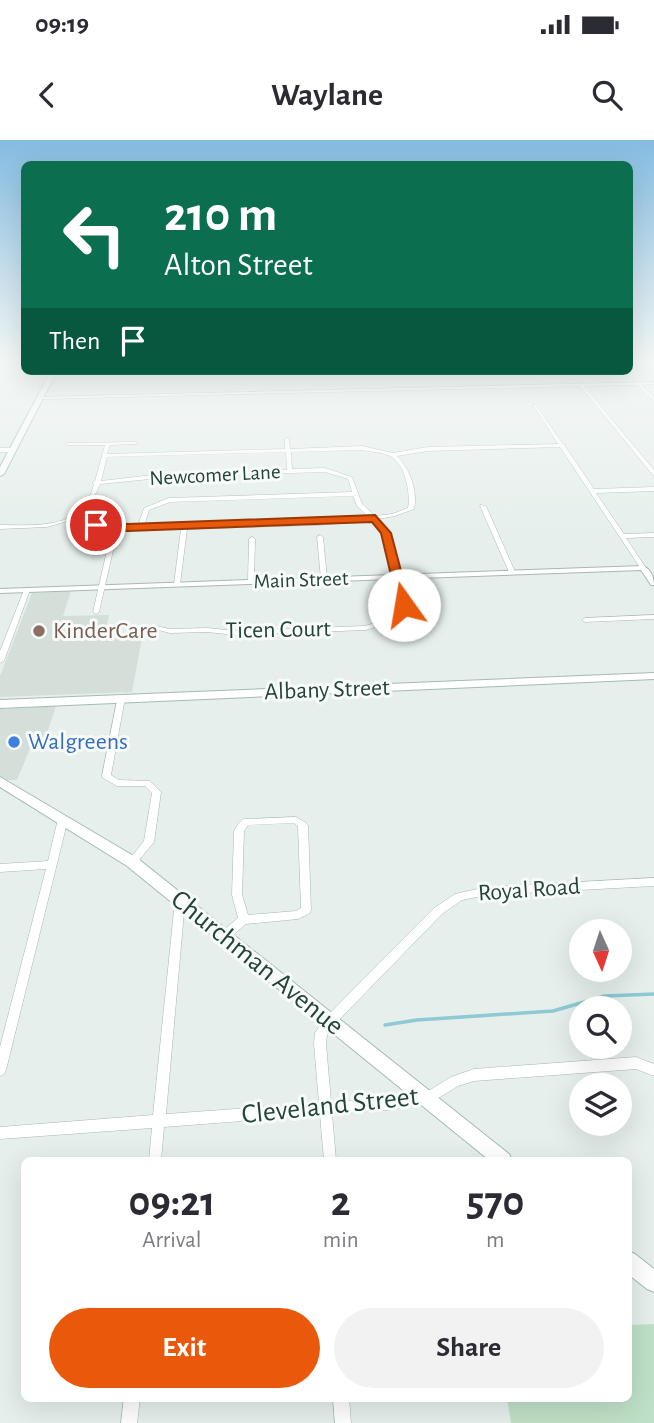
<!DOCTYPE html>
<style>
body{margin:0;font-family:"Alegreya Sans",sans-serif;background:#f2f2f3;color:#2b2b33;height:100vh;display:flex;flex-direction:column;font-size:26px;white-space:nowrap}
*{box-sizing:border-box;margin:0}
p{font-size:23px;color:#7c7c81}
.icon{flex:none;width:38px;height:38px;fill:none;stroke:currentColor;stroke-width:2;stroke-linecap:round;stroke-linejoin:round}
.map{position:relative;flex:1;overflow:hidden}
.sheet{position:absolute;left:21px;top:1017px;width:611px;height:245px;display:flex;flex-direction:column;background:#fff;border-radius:10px;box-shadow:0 7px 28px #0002}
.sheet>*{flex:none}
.banner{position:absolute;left:21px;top:21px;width:612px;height:214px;border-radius:10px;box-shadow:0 7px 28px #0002;background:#0b6e4f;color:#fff;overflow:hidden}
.needle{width:46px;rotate:177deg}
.fabs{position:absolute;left:569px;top:779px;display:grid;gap:14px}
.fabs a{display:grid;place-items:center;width:63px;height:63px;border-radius:50%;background:#fff;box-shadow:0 7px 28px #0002;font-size:35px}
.pin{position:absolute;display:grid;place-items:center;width:60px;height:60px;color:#fff;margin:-30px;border:4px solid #fff;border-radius:50%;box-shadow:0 2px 7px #0007}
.me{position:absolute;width:77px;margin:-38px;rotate:347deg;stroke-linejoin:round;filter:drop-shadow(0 0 5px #0008)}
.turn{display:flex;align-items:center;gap:24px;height:147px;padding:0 28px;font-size:32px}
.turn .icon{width:91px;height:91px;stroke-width:2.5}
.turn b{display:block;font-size:49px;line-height:60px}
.then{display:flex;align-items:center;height:66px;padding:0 28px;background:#0003;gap:14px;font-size:26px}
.eta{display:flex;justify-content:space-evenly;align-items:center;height:119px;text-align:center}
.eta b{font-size:42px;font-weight:700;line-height:49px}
.primary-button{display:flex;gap:14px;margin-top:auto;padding:14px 28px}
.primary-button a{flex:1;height:80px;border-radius:42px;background:#ea580c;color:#fff;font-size:28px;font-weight:700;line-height:80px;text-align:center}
.primary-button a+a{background:#f2f2f3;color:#2b2b33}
.status{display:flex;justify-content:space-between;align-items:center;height:49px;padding:0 35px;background:#fff;direction:ltr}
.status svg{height:19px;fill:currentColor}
header{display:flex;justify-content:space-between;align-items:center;height:91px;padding:0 28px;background:#fff;font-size:32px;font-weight:700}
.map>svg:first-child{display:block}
.built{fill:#d4dfda}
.green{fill:#bfe0c8}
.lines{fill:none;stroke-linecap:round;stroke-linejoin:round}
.stream{stroke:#8ec9d4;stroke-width:3.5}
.minor-casing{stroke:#a8b8b2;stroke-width:1}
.tertiary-casing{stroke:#a8b8b2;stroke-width:2}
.secondary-casing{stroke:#a4bbb3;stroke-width:2}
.minor{fill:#fff;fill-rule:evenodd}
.tertiary{fill:#fff;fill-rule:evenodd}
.secondary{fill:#fff;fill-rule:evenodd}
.route{fill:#ea580c;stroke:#983908;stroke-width:2}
.education-dot{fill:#8d6e63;stroke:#f7fbf9;stroke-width:2.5}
.shop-dot{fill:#3f7fe0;stroke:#f7fbf9;stroke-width:2.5}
.labels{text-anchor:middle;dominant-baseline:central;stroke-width:6;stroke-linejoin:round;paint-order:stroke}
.far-street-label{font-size:21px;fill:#24423a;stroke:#f7fbf9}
.street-label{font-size:24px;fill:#24423a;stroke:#f7fbf9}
.education-label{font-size:24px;fill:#785e54;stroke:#f7fbf9;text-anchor:start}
.shop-label{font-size:24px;fill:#366cbe;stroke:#f7fbf9;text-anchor:start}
.near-street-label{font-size:28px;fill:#24423a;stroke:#f7fbf9}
</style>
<div class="status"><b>09:19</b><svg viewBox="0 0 49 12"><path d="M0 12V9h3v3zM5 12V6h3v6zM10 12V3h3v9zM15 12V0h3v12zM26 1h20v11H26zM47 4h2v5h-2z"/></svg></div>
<header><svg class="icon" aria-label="back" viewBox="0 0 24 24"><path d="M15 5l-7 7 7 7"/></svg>Waylane<svg class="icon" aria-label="search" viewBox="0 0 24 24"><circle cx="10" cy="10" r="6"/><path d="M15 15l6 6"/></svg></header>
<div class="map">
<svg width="654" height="1283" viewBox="0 0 654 1283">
<rect width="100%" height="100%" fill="#e6efeb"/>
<!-- built -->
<g class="built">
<polygon points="71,451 63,476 109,475 104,499 142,498 132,552 0,557 0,536 32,453"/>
<polygon points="56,566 43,605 31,606 17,640 5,640 0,637 0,569"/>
</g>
<!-- green -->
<polygon class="green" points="654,1184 654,1283 511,1283 507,1258 628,1258 628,1185"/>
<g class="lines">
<!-- stream -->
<polyline class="stream" points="385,885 417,880 553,871 605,856 654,854"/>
<defs>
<g id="minor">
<polygon points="654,242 654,244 642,245 654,257 654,261 637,245 584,246 654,330 654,335 652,334 580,246 41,259 39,258 41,257"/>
<path d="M535,264l28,40 3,1 -1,1 29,43 60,-2v4l-58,2 28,41 30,-1v4l-28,1 20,30 -1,1h-4l-81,-122 -132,4 -31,5c13,13 21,35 17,53l-19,7 -17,3 8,8 21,75 -2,9 -9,9 -30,10 -130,5 -29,-3 -37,1 -16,-4 -2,-1 4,-2 14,3 37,-1 29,3 129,-5 27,-8 7,-8 2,-8 -21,-74 -8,-8 -53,5 -132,4 -7,55 -3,2 -3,-2 7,-55 -61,1 -26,-3 -20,-8 -27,8 -47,2v-4c26,0 68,4 85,-20 4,-6 7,-14 9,-21l-2,-1 3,-2 10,-36h-39v-1l2,-1 68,-1 2,1 -2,1 -26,1 -3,9 178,-5v-10l2,-1 2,1 1,10 72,-3 31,7 35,-6 130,-3 -25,-39zM362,310c9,2 20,2 28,6 15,7 21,38 18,52l-16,6 -17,2 -13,-12 -10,-27 -27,-9 -33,1 -1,-17zM286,312l1,18 -117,3 -69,8 6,-24zM325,332l23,7 4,13 -183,6 -25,10 -6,18c-22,0 -38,-1 -60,-9l12,-11 10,-22 70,-7zM353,356l4,10 12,11 -96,6 -129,3 5,-16 21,-8z"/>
<polygon points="0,308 12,308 15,310 12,312 0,312"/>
<polygon points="481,365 486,366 515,432 514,433 510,433 509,432 480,366"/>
<polygon points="320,395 323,397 327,439 324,441 321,439 317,397"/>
<polygon points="252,397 255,399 254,441 251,443 248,441 249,399"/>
<polygon points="111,404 114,406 99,472 96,474 93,472 108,406"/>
<polygon points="27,448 30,450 4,521 0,523 0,511 24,450"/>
<polygon points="654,475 654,479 585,482 582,480 585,478"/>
<polygon points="118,556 121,556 125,558 111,635 119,640 150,641 161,652 154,702 135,725 132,726 129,725 127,722 144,701 152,653 145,646 117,646 103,638 102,636"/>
<polygon points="63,676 66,677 68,679 6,930 4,934 0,936 0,907 46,729 0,732 0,724 48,721 58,679 60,677"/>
<path d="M296,677l10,6 2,2 3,85 -1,3 -12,6 -52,5 -18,15 -4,1 -4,-1 -1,-3 1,-3 18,-15 -6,-23 2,-64c3,-5 6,-11 11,-12zM294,683l4,3 3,82 -5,3 -48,4 -6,-20 2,-64 4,-6z"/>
<polygon points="654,738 654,746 486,755 462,760 442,774 334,885 327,895 326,904 331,962 390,958 430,950 451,937 474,929 636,917 654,924 654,936 636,929 474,941 458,946 432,962 390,970 332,974 336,1020 324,1020 320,975 164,987 161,1020 149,1020 152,988 0,999 0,987 153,975 175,761 176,758 180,757 184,758 185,761 166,974 319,963 314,904 315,893 326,877 434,768 455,754 486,747"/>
<polygon points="124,1258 140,1258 137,1283 121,1283"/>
<polygon points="333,1258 349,1258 351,1283 335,1283"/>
</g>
<path id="tertiary" d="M643,426c8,3 11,12 11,19h-3l-10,-15 -641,23v-4z"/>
<g id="secondary">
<polygon points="51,231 57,231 4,334 0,336 0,327"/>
<polygon points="654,533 654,539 0,568 0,560"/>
<polygon points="0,637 137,718 509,1014 512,1020 489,1020 127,726 0,647"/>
<polygon points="628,1111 635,1114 654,1129 654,1152 647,1149 628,1134"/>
</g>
</defs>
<!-- minor casing -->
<use href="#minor" class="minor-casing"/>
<!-- tertiary casing -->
<use href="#tertiary" class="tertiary-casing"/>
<!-- secondary casing -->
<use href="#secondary" class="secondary-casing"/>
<!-- minor -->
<use href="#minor" class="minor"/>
<!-- tertiary -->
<use href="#tertiary" class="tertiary"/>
<!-- secondary -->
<use href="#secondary" class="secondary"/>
</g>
<!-- sky -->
<linearGradient id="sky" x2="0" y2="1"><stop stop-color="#84bce0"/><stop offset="0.55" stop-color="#f4f8f6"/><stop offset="1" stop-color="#f4f8f6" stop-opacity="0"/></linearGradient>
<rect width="654" height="398" fill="url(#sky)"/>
<!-- route -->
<polygon class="route" points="375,375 391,393 410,465 409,468 404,469 398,465 381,393 372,382 128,391 96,388 90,385 96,382 128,384"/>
<!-- markers -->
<circle class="education-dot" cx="39" cy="491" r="7"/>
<circle class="shop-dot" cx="14" cy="602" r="7"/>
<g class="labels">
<!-- far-street labels -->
<g class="far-street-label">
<text transform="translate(215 335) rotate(-3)">Newcomer Lane</text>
<text transform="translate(301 440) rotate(-2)">Main Street</text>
</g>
<!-- street labels -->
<g class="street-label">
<text transform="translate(278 490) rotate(-1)">Ticen Court</text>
<text transform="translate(327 550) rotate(-2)">Albany Street</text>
<text transform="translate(529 750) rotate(-4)">Royal Road</text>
</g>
<!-- education labels -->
<g class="education-label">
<text x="53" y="491">KinderCare</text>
</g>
<!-- shop labels -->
<g class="shop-label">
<text x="28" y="602">Walgreens</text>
</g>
<!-- near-street labels -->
<g class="near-street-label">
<text transform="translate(257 823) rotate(39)">Churchman Avenue</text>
<text transform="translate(330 966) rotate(-6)">Cleveland Street</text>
</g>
</g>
</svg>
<div class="fabs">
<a><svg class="needle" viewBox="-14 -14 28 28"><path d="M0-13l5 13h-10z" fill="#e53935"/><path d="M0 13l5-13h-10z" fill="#7c7c81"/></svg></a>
<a><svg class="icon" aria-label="search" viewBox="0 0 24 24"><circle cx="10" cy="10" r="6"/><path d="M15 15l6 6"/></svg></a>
<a><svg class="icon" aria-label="layers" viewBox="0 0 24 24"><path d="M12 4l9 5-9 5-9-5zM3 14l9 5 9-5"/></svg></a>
</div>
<div class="pin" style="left:96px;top:385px;background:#d93025"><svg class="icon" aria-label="arrive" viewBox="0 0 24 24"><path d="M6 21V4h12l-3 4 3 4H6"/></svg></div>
<svg class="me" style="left:404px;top:465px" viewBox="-20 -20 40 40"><circle r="19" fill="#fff"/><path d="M0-13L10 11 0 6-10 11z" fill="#ea580c"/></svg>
<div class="banner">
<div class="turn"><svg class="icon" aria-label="left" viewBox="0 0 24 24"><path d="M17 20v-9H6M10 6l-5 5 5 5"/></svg><div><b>210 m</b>Alton Street</div></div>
<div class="then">Then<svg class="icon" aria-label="arrive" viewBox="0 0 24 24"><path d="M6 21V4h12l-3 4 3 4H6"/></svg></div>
</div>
<section class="sheet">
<div class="eta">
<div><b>09:21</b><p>Arrival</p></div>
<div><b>2</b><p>min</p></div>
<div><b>570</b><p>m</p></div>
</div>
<div class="primary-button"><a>Exit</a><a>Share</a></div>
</section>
</div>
